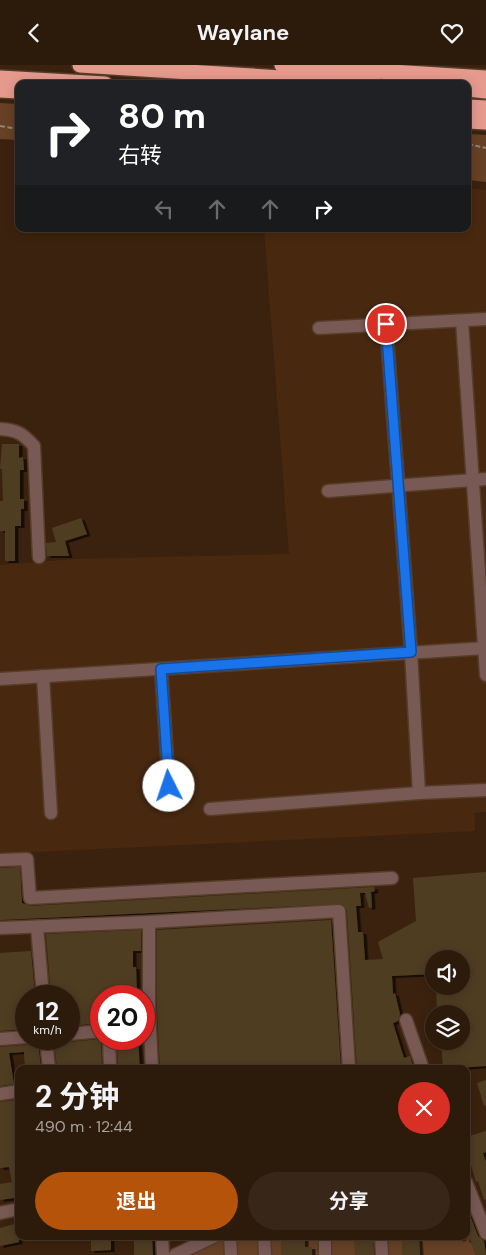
<!DOCTYPE html>
<html lang="zh">
<meta charset="utf-8">
<style>
body{margin:0;font-family:"DM Sans","Noto Sans SC",sans-serif;background:#382718;color:#f1f3f6;height:100vh;display:flex;flex-direction:column;font-size:19px;white-space:nowrap}
*{box-sizing:border-box;margin:0}
p{font-size:16px;color:#a6a19c}
.icon{flex:none;width:28px;height:28px;fill:none;stroke:currentColor;stroke-width:2;stroke-linecap:round;stroke-linejoin:round}
.map{position:relative;flex:1;overflow:hidden}
.drawer{position:absolute;left:15px;top:1000px;width:455px;height:175px;display:flex;flex-direction:column;background:#2c1a0a;border-radius:10px;box-shadow:0 2px 12px #0003,0 0 0 1px #48382b}
.drawer>*{flex:none}
.guide{position:absolute;left:15px;top:15px;width:456px;height:152px;border-radius:10px;box-shadow:0 2px 12px #0003,0 0 0 1px #48382b;background:#202124;color:#fff;overflow:hidden}
.controls{position:absolute;left:425px;top:885px;display:grid;gap:10px}
.controls a{display:grid;place-items:center;width:45px;height:45px;border-radius:50%;background:#2c1a0a;box-shadow:0 2px 12px #0003,0 0 0 1px #48382b;font-size:25px}
.speed{position:absolute;left:15px;top:920px;display:flex;gap:10px;font-size:25px;font-weight:700;text-align:center}
.speed>*{display:grid;place-content:center;width:65px;height:65px;border-radius:50%;background:#2c1a0a;box-shadow:0 2px 12px #0003,0 0 0 1px #48382b;line-height:1}
.speed small{font-size:12px;font-weight:400}
.speed .limit{border:8px solid #d22;background:#fff;color:#111}
.pin{position:absolute;display:grid;place-items:center;width:42px;height:42px;color:#fff;margin:-21px;border:2px solid #fff;border-radius:50%;box-shadow:0 1px 5px #0007}
.me{position:absolute;width:55px;margin:-28px;rotate:356deg;stroke-linejoin:round;filter:drop-shadow(0 0 4px #0008)}
.turn{display:flex;align-items:center;gap:18px;height:105px;padding:0 20px;font-size:22px}
.turn .icon{width:65px;height:65px;stroke-width:2.5}
.turn b{display:block;font-size:35px;line-height:42px}
.lanes{display:flex;align-items:center;height:48px;padding:0 20px;background:#0003;justify-content:center;gap:25px;direction:ltr}
.lanes .off{opacity:.35}
.round{display:grid;place-items:center;flex:none;width:52px;height:52px;border-radius:26px;background:#382718}
.head{display:flex;align-items:center;justify-content:space-between;height:85px;padding:0 20px}
h1{font-size:30px;font-weight:700;line-height:38px}
.cta{display:flex;gap:10px;margin-top:auto;padding:10px 20px}
.cta a{flex:1;height:58px;border-radius:30px;background:#b45309;color:#fff;font-size:20px;font-weight:700;line-height:58px;text-align:center}
.cta a+a{background:#382718;color:#f1f3f6}
header{display:flex;justify-content:space-between;align-items:center;height:65px;padding:0 20px;background:#2c1a0a;font-size:22px;font-weight:700}
.map>svg:first-child{display:block}
.built{fill:#482910}
.green{fill:#664125}
.building{fill:#503e22;filter:url(#shadow)}
.lines{fill:none;stroke-linecap:round;stroke-linejoin:round}
.minor-casing{stroke:#553d2a;stroke-width:15}
.highway-casing{stroke:#553d2a;stroke-width:18}
.path{stroke:#988373;stroke-width:2;stroke-dasharray:5 2.5;stroke-linecap:butt}
.minor{stroke:#785954;stroke-width:12}
.highway{stroke:#e69a8e;stroke-width:15}
.route-casing{stroke:#114b97;stroke-width:12}
.route{stroke:#1a73e8;stroke-width:9}
</style>
<header><svg class="icon" aria-label="back" viewBox="0 0 24 24"><path d="M15 5l-7 7 7 7"/></svg>Waylane<svg class="icon" aria-label="heart" viewBox="0 0 24 24"><path d="M12 20l-8-8c-3-5 5-10 8-4 3-6 11-1 8 4z"/></svg></header>
<div class="map">
<svg width="486" height="1190" viewBox="0 0 486 1190">
<defs>
<filter id="shadow"><feDropShadow dx="3.5" dy="2" stdDeviation="0" flood-color="#0009"/></filter>
</defs>
<rect width="100%" height="100%" fill="#3b220e"/>
<!-- built -->
<polygon class="built" points="468,123 486,125 486,747 474,748 475,766 34,787 0,787 0,500 75,494 289,489 264,164 468,164"/>
<!-- green -->
<g class="green">
<polygon points="0,38 19,39 19,75 0,74"/>
<polygon points="468,69 486,70 486,117 468,115"/>
<polygon points="215,1171 461,1171 463,1177 470,1174 476,1190 175,1190"/>
</g>
<!-- building -->
<g class="building">
<polygon points="2,379 19,379 19,393 23,392 24,405 20,405 20,434 24,434 24,444 21,444 21,461 15,461 15,496 5,496 5,466 0,466 0,436 3,436 2,404 0,404"/>
<polygon points="81,453 87,469 65,476 69,491 47,491 46,478 56,477 52,463"/>
<polygon points="20,802 22,838 30,841 374,822 375,826 371,827 372,842 369,843 365,828 360,828 361,841 356,841 358,867 363,867 365,895 383,894 378,877 416,856 413,813 486,807 486,1001 443,1004 441,976 461,976 461,944 437,946 436,921 461,921 461,894 434,894 434,909 392,911 393,929 395,928 400,949 398,956 393,958 404,993 410,991 414,1004 357,1004 347,845 342,839 0,855 0,803"/>
<polygon points="331,855 341,1004 325,1004 325,1002 160,1004 157,944 157,865"/>
<polygon points="141,865 141,886 133,886 133,902 136,902 137,931 101,931 101,958 69,961 69,931 51,931 46,869"/>
<polygon points="31,886 35,931 26,931 26,964 0,966 0,888"/>
<polygon points="54,974 62,974 70,977 101,974 102,1004 57,1004"/>
<polygon points="117,974 138,974 140,1004 118,1004"/>
<polygon points="33,976 38,976 41,1004 25,1004 24,987 9,988 14,1019 0,1021 0,982 27,980"/>
<polygon points="486,1015 486,1040 484,1041 477,1018"/>
<polygon points="17,1035 19,1046 19,1135 15,1136 14,1133 0,1135 0,1119 12,1117 9,1102 0,1103 0,1037"/>
<polygon points="486,1066 486,1087 483,1088 486,1097 486,1134 484,1135 478,1116 476,1117 466,1082 466,1072"/>
<polygon points="466,1140 478,1171 484,1176 486,1190 476,1190 470,1174 466,1176"/>
<polygon points="19,1158 19,1177 0,1181 0,1163"/>
<polygon points="91,1171 111,1171 111,1185 91,1186"/>
<polygon points="134,1171 152,1171 153,1190 134,1190"/>
<polygon points="281,1171 305,1171 305,1182 312,1182 312,1190 281,1190"/>
<polygon points="419,1174 420,1190 402,1190 402,1175"/>
<polygon points="373,1175 374,1190 355,1190 354,1176"/>
</g>
<g class="lines">
<defs>
<g id="minor">
<polyline points="462,256 486,610"/>
<polyline points="386,259 411,587 419,728"/>
<polyline points="319,263 486,254"/>
<path d="M0,364c17,1 22,4 34,17l5,111"/>
<polyline points="328,426 486,414"/>
<polyline points="161,604 169,721"/>
<polyline points="43,611 51,748"/>
<polyline points="0,614 486,583"/>
<polyline points="210,744 419,728 486,725"/>
<polyline points="0,795 27,794 30,833 392,813"/>
<polyline points="149,857 149,944 152,1004"/>
<polyline points="37,862 43,931"/>
<polyline points="0,863 149,857 339,846 349,1004"/>
<polyline points="406,955 423,1004"/>
<polyline points="69,969 101,966"/>
<polyline points="0,974 26,972"/>
<polyline points="46,974 49,1004"/>
<polyline points="109,974 110,1004"/>
<polyline points="0,1029 19,1026"/>
<polyline points="466,1117 486,1168"/>
<polyline points="0,1148 19,1144"/>
<polyline points="162,1171 163,1190"/>
<polyline points="230,1171 231,1190"/>
<polyline points="264,1171 265,1190"/>
<polyline points="325,1171 325,1190"/>
<polyline points="381,1171 382,1190"/>
<polyline points="175,1190 215,1171"/>
</g>
<g id="highway">
<polyline points="80,0 375,19"/>
<polyline points="282,0 486,13"/>
<polyline points="0,13 105,19"/>
<polyline points="468,24 486,26"/>
<polyline points="0,25 19,26"/>
<polyline points="468,42 486,43"/>
<polyline points="468,56 486,57"/>
</g>
</defs>
<!-- minor casing -->
<use href="#minor" class="minor-casing"/>
<!-- highway casing -->
<use href="#highway" class="highway-casing"/>
<!-- path -->
<g class="path">
<polyline points="0,61 19,64"/>
<polyline points="468,79 486,83"/>
</g>
<!-- minor -->
<use href="#minor" class="minor"/>
<!-- highway -->
<use href="#highway" class="highway"/>
</g>
<g class="lines">
<defs>
<polyline id="route" points="169,721 161,604 411,587 386,259"/>
</defs>
<!-- route casing -->
<use href="#route" class="route-casing"/>
<!-- route -->
<use href="#route" class="route"/>
</g>
</svg>
<div class="controls">
<a><svg class="icon" aria-label="sound" viewBox="0 0 24 24"><path d="M4 9h4l5-4v14l-5-4H4zM17 9q2 3 0 6"/></svg></a>
<a><svg class="icon" aria-label="layers" viewBox="0 0 24 24"><path d="M12 4l9 5-9 5-9-5zM3 14l9 5 9-5"/></svg></a>
</div>
<div class="speed"><div>12<small>km/h</small></div><div class="limit">20</div></div>
<div class="pin" style="left:386px;top:259px;background:#d93025"><svg class="icon" aria-label="arrive" viewBox="0 0 24 24"><path d="M6 21V4h12l-3 4 3 4H6"/></svg></div>
<svg class="me" style="left:169px;top:721px" viewBox="-20 -20 40 40"><circle r="19" fill="#fff"/><path d="M0-13L10 11 0 6-10 11z" fill="#1a73e8"/></svg>
<div class="guide">
<div class="turn"><svg class="icon" aria-label="right" viewBox="0 0 24 24"><path d="M7 20v-9h11M14 6l5 5-5 5"/></svg><div><b>80 m</b>右转</div></div>
<div class="lanes"><svg class="icon off" aria-label="left" viewBox="0 0 24 24"><path d="M17 20v-9H6M10 6l-5 5 5 5"/></svg><svg class="icon off" aria-label="ahead" viewBox="0 0 24 24"><path d="M12 20V5M6 11l6-6 6 6"/></svg><svg class="icon off" aria-label="ahead" viewBox="0 0 24 24"><path d="M12 20V5M6 11l6-6 6 6"/></svg><svg class="icon" aria-label="right" viewBox="0 0 24 24"><path d="M7 20v-9h11M14 6l5 5-5 5"/></svg></div>
</div>
<section class="drawer">
<div class="head"><div><h1>2 分钟</h1><p>490 m · 12:44</p></div><a class="round" style="background:#d93025;color:#fff"><svg class="icon" aria-label="close" viewBox="0 0 24 24"><path d="M6 6l12 12M18 6L6 18"/></svg></a></div>
<div class="cta"><a>退出</a><a>分享</a></div>
</section>
</div>
